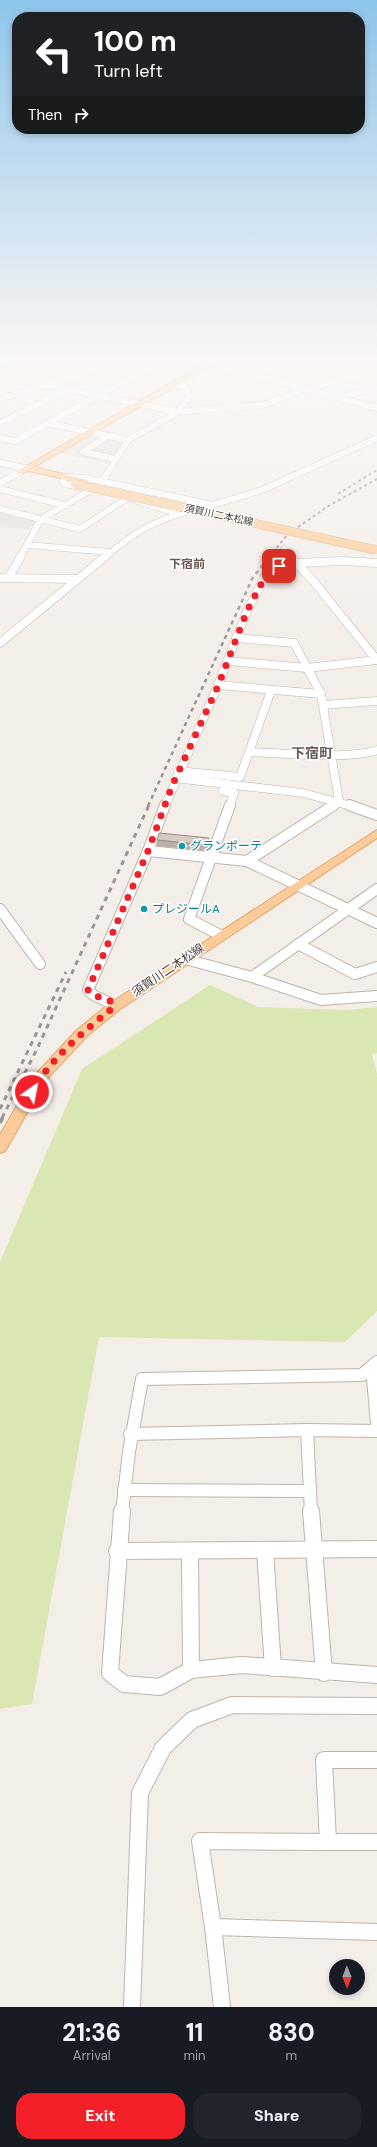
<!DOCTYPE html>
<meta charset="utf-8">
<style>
body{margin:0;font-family:"DM Sans","Noto Sans JP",sans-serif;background:#20242c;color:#f1f3f6;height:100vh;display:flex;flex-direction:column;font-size:15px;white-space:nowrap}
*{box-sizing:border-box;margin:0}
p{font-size:13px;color:#9ea1a6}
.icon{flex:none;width:22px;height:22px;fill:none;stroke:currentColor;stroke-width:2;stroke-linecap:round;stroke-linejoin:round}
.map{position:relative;height:2007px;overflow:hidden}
.sheet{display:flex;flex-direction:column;background:#171b24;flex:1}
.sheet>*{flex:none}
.hud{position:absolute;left:12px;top:12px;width:353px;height:122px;border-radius:16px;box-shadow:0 2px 6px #0003;background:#202124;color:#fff;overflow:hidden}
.needle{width:26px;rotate:179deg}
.tools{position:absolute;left:329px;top:1959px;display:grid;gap:8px}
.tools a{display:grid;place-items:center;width:36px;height:36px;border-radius:50%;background:#171b24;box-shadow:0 2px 6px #0003;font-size:20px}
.pin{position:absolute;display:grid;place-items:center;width:34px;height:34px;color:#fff;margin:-17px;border-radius:8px;box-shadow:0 2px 6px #0006}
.me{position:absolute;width:44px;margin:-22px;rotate:33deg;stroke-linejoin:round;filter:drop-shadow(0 0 3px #0008)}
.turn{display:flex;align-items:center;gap:14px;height:84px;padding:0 16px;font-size:18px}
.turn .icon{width:52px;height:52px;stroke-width:2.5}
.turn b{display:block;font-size:28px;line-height:34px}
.then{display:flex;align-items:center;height:38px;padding:0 16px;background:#0003;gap:8px;font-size:15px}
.eta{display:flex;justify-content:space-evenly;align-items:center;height:68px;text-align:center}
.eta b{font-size:24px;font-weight:800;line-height:28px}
.primary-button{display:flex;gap:8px;margin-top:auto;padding:8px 16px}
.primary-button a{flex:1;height:46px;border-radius:16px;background:#f3202a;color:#fff;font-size:16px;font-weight:800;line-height:46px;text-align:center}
.primary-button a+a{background:#20242c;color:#f1f3f6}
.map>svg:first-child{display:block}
.residential{fill:#e7dfd7}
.green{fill:#d9e7b3}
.parking{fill:#e2dfdd}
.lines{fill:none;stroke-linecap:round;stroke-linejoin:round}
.river{fill:#a7dfee;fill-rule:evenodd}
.minor-far4-casing{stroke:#bfb4ab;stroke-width:7}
.minor-far3-casing{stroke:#bfb4ab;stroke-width:9}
.minor-far2-casing{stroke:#bfb4ab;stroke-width:12}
.minor-far1-casing{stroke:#bfb4ab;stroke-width:14}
.minor-casing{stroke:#bfb4ab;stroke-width:18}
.major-casing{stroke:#e0a56a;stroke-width:2}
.minor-far4{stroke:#fff;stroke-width:6}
.minor-far3{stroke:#fff;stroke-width:8}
.minor-far2{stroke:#fff;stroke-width:10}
.minor-far1{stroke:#fff;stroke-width:12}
.minor{stroke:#fff;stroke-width:16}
.major{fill:#fbcc9a;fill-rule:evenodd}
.rail-far3{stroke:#979797;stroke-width:2;stroke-dasharray:3 3;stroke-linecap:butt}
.rail-far2{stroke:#979797;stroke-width:2.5;stroke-dasharray:4 4;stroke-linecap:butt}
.rail-far1{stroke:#979797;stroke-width:3;stroke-dasharray:5 5;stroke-linecap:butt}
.rail{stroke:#979797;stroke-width:3.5;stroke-dasharray:6 6;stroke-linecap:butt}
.major-bridge-casing{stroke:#e0a56a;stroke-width:9;stroke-linecap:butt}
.major-bridge{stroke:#fbcc9a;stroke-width:8}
.wall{fill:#baafa6}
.shaded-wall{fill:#978e87}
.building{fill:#d8cbc1;stroke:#978e87}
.route{stroke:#f3202a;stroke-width:7;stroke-dasharray:0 12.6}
.culture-dot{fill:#0f9aa8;stroke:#fff;stroke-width:1.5}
.labels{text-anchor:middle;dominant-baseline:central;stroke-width:3;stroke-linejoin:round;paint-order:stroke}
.far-street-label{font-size:10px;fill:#473e37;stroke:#fff}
.far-quarter-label{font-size:12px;font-weight:bold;fill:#6a5a4f;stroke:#fff}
.culture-label{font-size:12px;fill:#0d838f;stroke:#fff;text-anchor:start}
.street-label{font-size:12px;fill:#473e37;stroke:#fff}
.quarter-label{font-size:14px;font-weight:bold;fill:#6a5a4f;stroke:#fff}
</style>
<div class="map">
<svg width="377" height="2007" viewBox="0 0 377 2007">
<rect width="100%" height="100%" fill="#f4eee9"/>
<!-- residential -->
<g class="residential">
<polygon points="90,434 102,436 103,438 80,452 110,459 112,461 110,464 59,453"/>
<polygon points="107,439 123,442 115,456 88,452"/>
</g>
<!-- green -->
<polygon class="green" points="210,985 258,1007 347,1010 377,1007 377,1053 372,1054 377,1074 377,1311 345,1342 99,1337 32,1704 0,1709 0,1262 82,1069"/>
<!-- parking -->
<polygon class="parking" points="0,511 38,520 29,529 0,527"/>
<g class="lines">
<!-- river -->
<polygon class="river" points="20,359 38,359 0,370 0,364"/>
<defs>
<g id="minor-far4">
<polyline points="179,359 262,377 377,408"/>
<polyline points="308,359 348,378"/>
<polyline points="360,359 377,369"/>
<polyline points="324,367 359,359"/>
<polyline points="254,375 267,369 311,360"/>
<polyline points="48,385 178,412 263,405 306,388 377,372"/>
<polyline points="340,397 377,388"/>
<polyline points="0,399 132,359"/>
<polyline points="0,423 67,389"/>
<polyline points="47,423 128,440"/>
<polyline points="108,436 83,452 115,459"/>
<polyline points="0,438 15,441 166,359"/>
<polyline points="0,463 26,468"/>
<polyline points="67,477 86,478 213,505"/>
<polyline points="63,481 65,484 84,488"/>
<polyline points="102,482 128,440 178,412 189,397 186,387 175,384"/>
<polyline points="0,483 20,472"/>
<polyline points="0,489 64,505"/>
<polyline points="131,499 178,514"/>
<polyline points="209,506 262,490 377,438"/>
<polyline points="0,509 80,529 127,498"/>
<polyline points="27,545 110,552"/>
<polyline points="284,549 291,557"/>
<polyline points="20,557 41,519 91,490"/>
<path d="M105,557c29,-24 43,-33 80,-45"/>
</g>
<g id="minor-far3">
<polyline points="290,556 314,582 377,660"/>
<polyline points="9,577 21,556"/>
<polyline points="0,578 77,579"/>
<polyline points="236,638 294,643 321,694 339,801 332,806"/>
<polyline points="0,643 106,556"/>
<polyline points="227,661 307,668 377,660"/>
<polyline points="218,685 321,694"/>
<polyline points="323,705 377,701"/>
<path d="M250,752c33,1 98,8 127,-2"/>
<polyline points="178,771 240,777 271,691"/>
<polyline points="175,778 303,793 351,806"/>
<polyline points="227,784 223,791 234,793 230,806"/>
<polyline points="165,806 218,685 247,611 268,571 279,566 295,563 344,561 377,563"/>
</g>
<g id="minor-far2">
<polyline points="349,805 377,815"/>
<polyline points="148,851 247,861 334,805"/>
<polyline points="247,861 377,923"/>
<polyline points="0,909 40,964"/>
<polyline points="220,935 189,919 230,805"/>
<polyline points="298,944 355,974 377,967"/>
<polyline points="185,959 252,977 321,1000 377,996"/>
<polyline points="252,977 377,889"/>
<path d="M114,1007c-7,-9 -20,-8 -26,-17l60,-139 17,-46"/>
</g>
<g id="minor-far1">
<polyline points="372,1367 377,1424"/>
<polyline points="307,1430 311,1512"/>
<polyline points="130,1434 307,1430 377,1431"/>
<polyline points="124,1490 310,1491"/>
<polyline points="122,1512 129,1452 142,1379 362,1375 377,1362"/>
</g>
<g id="minor">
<polyline points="122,1511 110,1673 124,1684 160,1687 191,1670 242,1665 377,1675"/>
<polyline points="311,1511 324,1673"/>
<polyline points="117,1551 377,1549"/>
<polyline points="190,1551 191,1670"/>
<polyline points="265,1551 273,1668"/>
<polyline points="328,1842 377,1842"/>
<polyline points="213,1927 377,1932"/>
<polyline points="132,2007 140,1793 163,1748 192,1720 232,1705 377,1706"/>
<polyline points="222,2007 213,1927 200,1841 328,1842 324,1760 377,1760"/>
</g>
<g id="major">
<polygon points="235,359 249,359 203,371 34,467 88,480 88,484 28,471 20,474 16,472 198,367"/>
<polygon points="377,830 377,838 119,1010 87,1036 45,1081 7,1148 5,1151 0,1153 0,1135 34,1076 77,1030 109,1004"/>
</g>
</defs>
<!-- minor-far4 casing -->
<use href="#minor-far4" class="minor-far4-casing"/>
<!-- minor-far3 casing -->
<use href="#minor-far3" class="minor-far3-casing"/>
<!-- minor-far2 casing -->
<use href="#minor-far2" class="minor-far2-casing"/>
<!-- minor-far1 casing -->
<use href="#minor-far1" class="minor-far1-casing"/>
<!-- minor casing -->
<use href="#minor" class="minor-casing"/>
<!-- major casing -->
<use href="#major" class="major-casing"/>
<!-- minor-far4 -->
<use href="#minor-far4" class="minor-far4"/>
<!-- minor-far3 -->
<use href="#minor-far3" class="minor-far3"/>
<!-- minor-far2 -->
<use href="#minor-far2" class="minor-far2"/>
<!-- minor-far1 -->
<use href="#minor-far1" class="minor-far1"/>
<!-- minor -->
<use href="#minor" class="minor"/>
<!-- major -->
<use href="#major" class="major"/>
<!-- rail-far3 -->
<g class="rail-far3">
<polyline points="338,494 377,470"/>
<polyline points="269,557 288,534 330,505 377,479"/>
</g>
<!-- rail-far2 -->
<polyline class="rail-far2" points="148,806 253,577 270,556"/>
<!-- rail-far1 -->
<g class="rail-far1">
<polyline points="0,1109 66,972"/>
<polyline points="2,1118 37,1049 149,805"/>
</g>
<!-- rail -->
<polyline class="rail" points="0,1123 3,1117"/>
<defs>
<polyline id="major-bridge" points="75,484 376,550"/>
</defs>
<!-- major-bridge casing -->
<use href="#major-bridge" class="major-bridge-casing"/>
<!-- major-bridge -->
<use href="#major-bridge" class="major-bridge"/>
</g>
<!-- wall -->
<polygon class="wall" points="209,838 209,844 207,851 157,846 157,840"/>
<!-- shaded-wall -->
<polygon class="shaded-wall" points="209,838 209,844 207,851 207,845"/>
<!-- building -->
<polygon class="building" points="159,833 209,838 207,845 157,840"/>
<!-- sky -->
<linearGradient id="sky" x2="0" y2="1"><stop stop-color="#8ec5ea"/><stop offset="0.56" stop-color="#faf7f5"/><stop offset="1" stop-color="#faf7f5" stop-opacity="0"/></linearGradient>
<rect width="377" height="640" fill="url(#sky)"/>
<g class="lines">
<!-- route -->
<path class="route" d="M32,1092c19,-34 51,-60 82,-85l-4,-6 -19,-7 -3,-4 60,-139 24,-65 46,-100 29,-75 21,-40 11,-5"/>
</g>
<!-- markers -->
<g class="culture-dot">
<circle cx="182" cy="846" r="4"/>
<circle cx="144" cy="909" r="4"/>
</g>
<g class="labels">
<!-- far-street labels -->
<g class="far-street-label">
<text transform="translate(219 515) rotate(12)">須賀川二本松線</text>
</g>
<!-- far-quarter labels -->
<g class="far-quarter-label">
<text x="187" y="564">下宿前</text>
</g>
<!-- culture labels -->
<g class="culture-label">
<text x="190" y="846">グランポーテ</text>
<text x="152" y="909">プレジールA</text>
</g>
<!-- street labels -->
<g class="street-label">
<text transform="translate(168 970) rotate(-34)">須賀川二本松線</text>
</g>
<!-- quarter labels -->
<g class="quarter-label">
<text x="312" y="753">下宿町</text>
</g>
</g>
</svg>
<div class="tools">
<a><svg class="needle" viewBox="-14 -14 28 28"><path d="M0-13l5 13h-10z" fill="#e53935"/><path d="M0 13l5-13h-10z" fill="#9ea1a6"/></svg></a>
</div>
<div class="pin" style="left:279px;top:566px;background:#d93025"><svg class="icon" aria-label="arrive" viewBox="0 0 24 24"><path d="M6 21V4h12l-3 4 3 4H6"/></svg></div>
<svg class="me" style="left:32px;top:1092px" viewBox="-20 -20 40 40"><circle r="17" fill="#f3202a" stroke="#fff" stroke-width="3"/><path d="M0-11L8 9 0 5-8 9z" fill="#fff"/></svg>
<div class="hud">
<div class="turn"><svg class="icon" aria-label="left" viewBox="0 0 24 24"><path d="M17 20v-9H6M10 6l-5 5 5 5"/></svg><div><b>100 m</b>Turn left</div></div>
<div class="then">Then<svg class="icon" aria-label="right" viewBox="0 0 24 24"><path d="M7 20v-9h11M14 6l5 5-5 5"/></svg></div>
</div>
</div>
<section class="sheet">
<div class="eta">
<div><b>21:36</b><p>Arrival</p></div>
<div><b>11</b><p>min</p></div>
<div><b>830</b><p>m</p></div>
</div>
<div class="primary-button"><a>Exit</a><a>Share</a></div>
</section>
